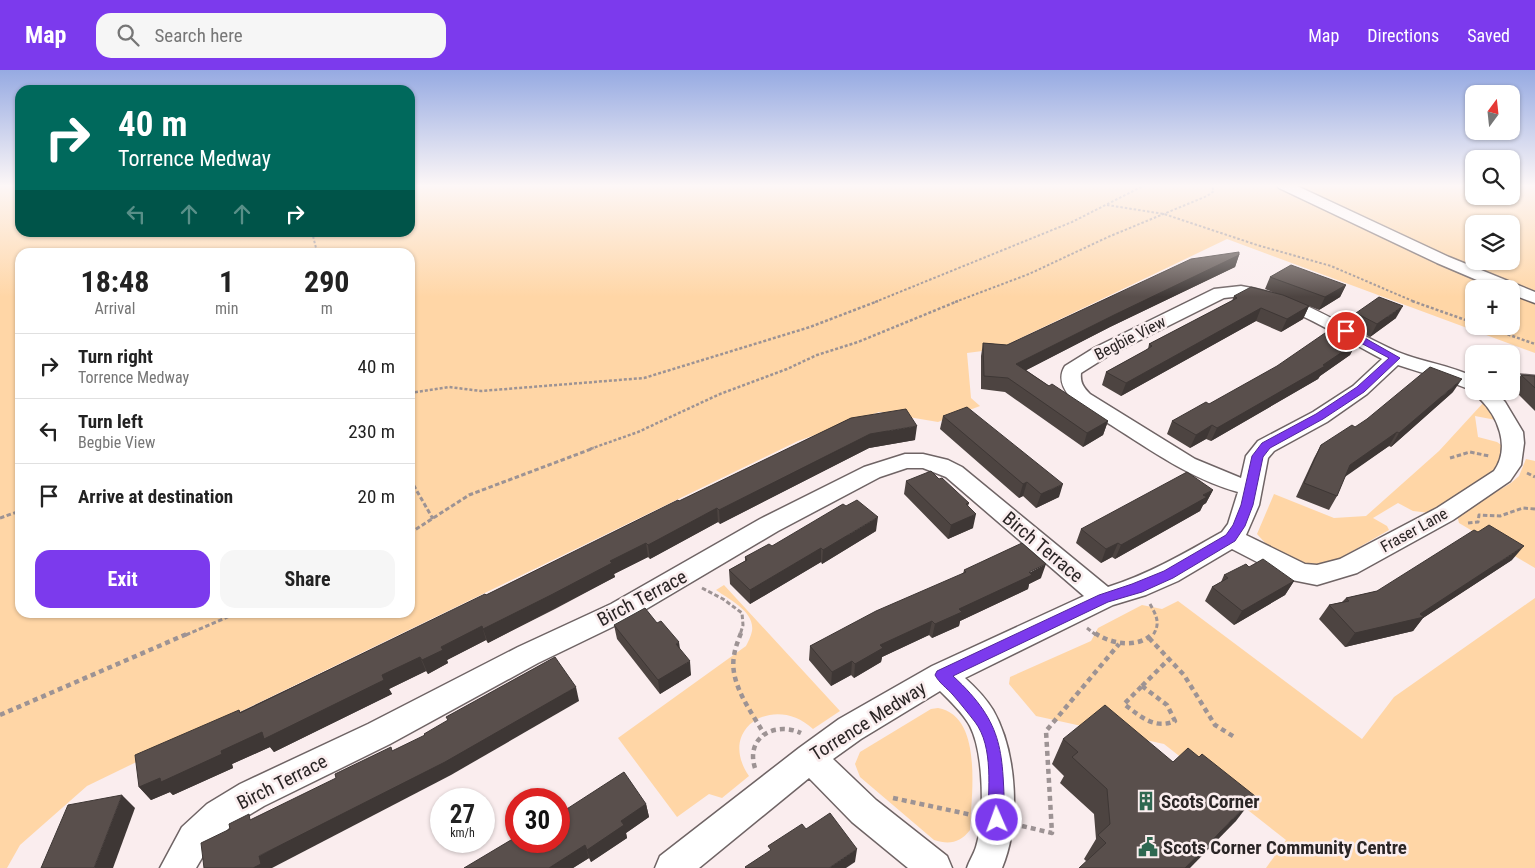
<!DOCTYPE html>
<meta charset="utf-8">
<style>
body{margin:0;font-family:"Roboto Condensed",sans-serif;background:#f6f6f6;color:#222;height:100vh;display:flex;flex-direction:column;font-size:19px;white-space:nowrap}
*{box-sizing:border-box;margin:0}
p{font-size:16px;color:#767676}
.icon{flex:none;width:28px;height:28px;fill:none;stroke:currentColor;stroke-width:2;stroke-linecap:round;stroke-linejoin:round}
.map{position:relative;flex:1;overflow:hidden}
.sheet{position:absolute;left:15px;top:178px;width:400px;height:370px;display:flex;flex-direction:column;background:#fff;border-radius:15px;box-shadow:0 1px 4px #0004}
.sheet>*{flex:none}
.top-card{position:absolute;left:15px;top:15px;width:400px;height:152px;border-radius:15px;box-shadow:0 1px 4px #0004;background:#00695c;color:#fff;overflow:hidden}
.needle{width:32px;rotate:15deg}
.fabs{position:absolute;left:1465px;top:15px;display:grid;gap:10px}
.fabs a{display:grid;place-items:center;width:55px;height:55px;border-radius:10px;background:#fff;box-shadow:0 1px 4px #0004;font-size:25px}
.speed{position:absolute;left:430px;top:718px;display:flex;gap:10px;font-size:25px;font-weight:700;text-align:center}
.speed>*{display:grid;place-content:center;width:65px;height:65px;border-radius:50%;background:#fff;box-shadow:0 1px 4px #0004;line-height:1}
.speed small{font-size:12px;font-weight:400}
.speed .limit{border:8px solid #d22;background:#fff;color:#111}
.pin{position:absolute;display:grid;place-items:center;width:42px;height:42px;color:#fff;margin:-21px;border:2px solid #fff;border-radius:50%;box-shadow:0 1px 5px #0007}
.me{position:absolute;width:55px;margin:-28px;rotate:358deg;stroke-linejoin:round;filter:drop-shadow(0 0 4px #0008)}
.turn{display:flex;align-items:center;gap:18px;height:105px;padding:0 20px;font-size:22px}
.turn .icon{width:65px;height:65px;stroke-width:2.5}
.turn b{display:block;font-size:35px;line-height:42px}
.lanes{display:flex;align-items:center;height:48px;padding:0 20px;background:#0003;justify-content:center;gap:25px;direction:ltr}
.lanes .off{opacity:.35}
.eta{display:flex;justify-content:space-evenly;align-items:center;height:85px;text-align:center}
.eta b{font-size:30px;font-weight:700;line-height:35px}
.primary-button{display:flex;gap:10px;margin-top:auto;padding:10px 20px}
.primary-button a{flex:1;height:58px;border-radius:15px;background:#7c3aed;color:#fff;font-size:20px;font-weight:700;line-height:58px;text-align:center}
.primary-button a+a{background:#f6f6f6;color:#222}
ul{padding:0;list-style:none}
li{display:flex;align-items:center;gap:15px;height:65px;padding:0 20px;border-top:1px solid #e0e0e0}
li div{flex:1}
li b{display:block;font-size:19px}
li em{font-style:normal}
header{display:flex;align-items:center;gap:30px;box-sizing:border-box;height:70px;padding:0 25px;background:#7c3aed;color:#fff}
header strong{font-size:24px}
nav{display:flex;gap:28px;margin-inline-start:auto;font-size:18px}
.search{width:350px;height:45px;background:#f6f6f6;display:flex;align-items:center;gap:12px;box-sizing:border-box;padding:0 18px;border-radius:15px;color:#767676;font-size:19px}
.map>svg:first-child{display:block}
.green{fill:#ffd6a6;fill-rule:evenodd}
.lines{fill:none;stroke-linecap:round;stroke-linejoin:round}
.service-casing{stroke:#6f6465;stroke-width:3}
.minor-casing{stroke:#6f6465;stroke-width:3}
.path-far3{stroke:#9d9394;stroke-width:2;stroke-dasharray:2.5 2;stroke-linecap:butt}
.path-far2{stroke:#9d9394;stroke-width:2.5;stroke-dasharray:3 2;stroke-linecap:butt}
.path-far1{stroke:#9d9394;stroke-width:3;stroke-dasharray:4.5 2.5;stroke-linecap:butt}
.path{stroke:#9d9394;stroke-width:4.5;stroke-dasharray:5 4;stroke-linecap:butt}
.service{fill:#fff;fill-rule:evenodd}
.minor{fill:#fff;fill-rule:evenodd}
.wall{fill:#4d4441}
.shaded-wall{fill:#3e3735}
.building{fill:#594f4c;stroke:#3e3735}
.route{fill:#7c3aed;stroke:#51269a}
.labels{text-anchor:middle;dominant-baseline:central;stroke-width:5;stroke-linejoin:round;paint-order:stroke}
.street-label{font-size:16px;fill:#2a2525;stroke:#faedee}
.near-street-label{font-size:19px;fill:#2a2525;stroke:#faedee}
.near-poi-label{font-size:19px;font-weight:bold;fill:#2a2525;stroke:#faedee;text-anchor:start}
</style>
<header>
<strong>Map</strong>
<div class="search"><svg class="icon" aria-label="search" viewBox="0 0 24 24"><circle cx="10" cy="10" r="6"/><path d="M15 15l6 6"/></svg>Search here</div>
<nav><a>Map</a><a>Directions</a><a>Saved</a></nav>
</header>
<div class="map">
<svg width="1535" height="798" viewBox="0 0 1535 798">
<rect width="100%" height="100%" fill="#faedee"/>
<!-- green -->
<g class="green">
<path d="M0,115h20v47h390v-47h862l161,76 66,28h-25v37h37v-32l24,10v49l-308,-114 -229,110 -31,4 4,45 9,8 -42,16 -59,-10 -81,29 -711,345 -67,59 -13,23h-7zM20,182h390v360h-390z"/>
<path d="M1296,115h178v11h37v-11h24v108l-72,-30zM1474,154h37v37h-37z"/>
<polygon points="1483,333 1496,350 1475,346 1478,367 1497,372 1504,377 1506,384 1493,405 1430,443 1413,441 1398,433 1373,448 1387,456 1389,460 1323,498 1300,494 1268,476 1257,464 1274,424 1334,448 1366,446 1439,381"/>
<polygon points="1526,389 1535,391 1535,498 1459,453 1457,445 1511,413 1519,406"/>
<path d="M724,515l116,126 -27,18c-38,-36 -97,-1 -64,47l-27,22 -13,-4 -32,23 -59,-79 128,-92c2,-4 5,-10 6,-15 3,-19 -22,-31 -36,-41z"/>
<polygon points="1535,528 1535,798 1266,798 1286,770 1164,674 1036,646 1009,614 1010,607 1091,571 1098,558 1142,535 1162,539 1178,531 1362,669 1394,627"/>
<path d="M938,638c46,8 33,89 32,122 -10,13 -21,15 -36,10l-74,-63 -5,-13 5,-12 71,-43z"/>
</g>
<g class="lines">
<defs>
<polygon id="service" points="1511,304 1535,306 1535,312 1511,310"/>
<g id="minor">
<polygon points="1277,115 1295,115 1449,187 1535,222 1535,233 1511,224 1511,219 1498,219 1437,193 1279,118"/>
<path d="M1241,216c64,10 100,41 157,66 24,10 52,13 76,25v14h21l10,11 18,30 1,11 -3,22 -11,16 -57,39 -96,53 -40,12 -25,-5 -60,-31 -54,32 -32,14 -33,10 -148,73c10,9 20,19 28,32 24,42 28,113 9,158h-35c2,-7 7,-14 9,-21 9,-29 8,-94 -6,-121 -7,-13 -20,-25 -30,-35l-79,48 -28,20 43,41 71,56 5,12h-44l-56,-46 -43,-44 -110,90h-44l5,-12 139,-108 40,-29 93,-53 152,-70 -138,-119 -23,-9h-16l-27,9 -102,54 -147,87 -93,45 -148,81 -126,62 -33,20 -25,25 -10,17h-36l22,-41 25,-23 33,-20 128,-60 150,-77 93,-43 149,-85 104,-52 41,-13h18l25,6 14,7 146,120c41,-13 77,-34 114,-55l6,-8 10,-32c-47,-13 -86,-41 -127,-67 -13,-9 -31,-16 -41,-28 -8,-10 -12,-20 -5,-31l29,-18 120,-59zM1241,226c52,8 95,39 141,63l-29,27 -40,26 -55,29 -12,15 -5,22 -46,-19 -105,-65c-7,-7 -10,-12 -9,-21l27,-17 116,-58zM1398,295c25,8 49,15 73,25 3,1 5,5 8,8 19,18 32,49 15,73l-57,37 -97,51 -23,6 -12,-1 -59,-29 13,-30 9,-47 6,-7 53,-29 40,-28z"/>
</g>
</defs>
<!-- service casing -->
<use href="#service" class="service-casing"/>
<!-- minor casing -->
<use href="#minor" class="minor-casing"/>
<!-- path-far3 -->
<g class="path-far3">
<polyline points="1107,135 1164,144 1257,175 1331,196 1415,232"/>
<polyline points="312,162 317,182"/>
<polyline points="875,232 1072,152 1145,115"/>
<polyline points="955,232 1029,204 1108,167 1207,126 1214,121 1211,115"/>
</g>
<!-- path-far2 -->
<g class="path-far2">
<polyline points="1412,231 1474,253"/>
<polyline points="1484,256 1535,274"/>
<polyline points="410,323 449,317 481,321 644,308 810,257 878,231"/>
<polyline points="590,379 638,362 720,324 787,299 817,285 858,272 958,231"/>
</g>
<!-- path-far1 -->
<g class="path-far1">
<polyline points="1450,388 1470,382 1489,386"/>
<polyline points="1527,403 1535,407"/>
<polyline points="410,409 433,449"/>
<polyline points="0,448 20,441"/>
<polyline points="1468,453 1478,452 1479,445 1500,446 1523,438 1535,439"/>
<polyline points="410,463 469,425 594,378"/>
<polyline points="702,518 723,529 742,543 743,555 740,565"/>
<path d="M1150,534c6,11 11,19 3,31"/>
<polyline points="1087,558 1096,565"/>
<polyline points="186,565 239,542"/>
</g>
<!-- path -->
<g class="path">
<path d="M741,563c-3,8 -6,15 -7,23 -5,27 17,55 30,78"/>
<path d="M1095,563c15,11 44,16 58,0"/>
<polyline points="1149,568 1184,605 1215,655 1236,668"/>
<path d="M1142,616l25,19 8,16c-21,9 -35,-5 -51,-17z"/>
<polyline points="1142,616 1169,589"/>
<polyline points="0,645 189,563"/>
<path d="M755,698c-10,-31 20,-47 46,-35"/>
<polyline points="893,728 972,745"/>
<polyline points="1022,756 1052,763 1046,661 1119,574"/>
</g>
<!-- service -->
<use href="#service" class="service"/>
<!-- minor -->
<use href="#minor" class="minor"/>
</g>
<!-- wall -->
<g class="wall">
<polygon points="1239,185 1235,197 1110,257 1026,300 1049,316 1108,351 1103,365 1083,377 1005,322 981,319 981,286 983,273 1007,275"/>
<polygon points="1270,207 1346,215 1340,227 1319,240 1309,236 1303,249 1281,262 1256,251 1121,326 1102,315 1106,302 1148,279 1149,274 1232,231 1234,226 1275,223 1265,219"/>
<polygon points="1356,243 1396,248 1370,267 1349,255"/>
<polygon points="1356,277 1353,279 1350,285 1320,306 1318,309 1211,371 1206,369 1190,378 1167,364 1172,351 1209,334"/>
<polygon points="1521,305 1535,306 1535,341 1512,318"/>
<polygon points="1453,322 1391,377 1389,376 1345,406 1337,426 1329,440 1296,427 1314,388 1321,375"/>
<polygon points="943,346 1059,427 1036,438 1023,426 1019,428 940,359"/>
<polygon points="851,348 915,370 869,378 720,454 718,452 650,489 648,487 614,504 615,507 555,539 488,573 486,570 447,590 448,593 428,604 426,601 389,619 392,624 274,682 270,677 232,694 233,698 173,725 170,722 151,730 139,717 239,640 240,642 486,525"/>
<polygon points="939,409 969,433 968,436 973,458 948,469 904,424 906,411"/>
<polygon points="1213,420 1206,433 1203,435 1200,441 1115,489 1112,487 1101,493 1076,473 1081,459"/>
<polygon points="876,461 822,494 821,492 750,534 730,514 729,500 745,491 745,487 772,476"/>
<polygon points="1512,490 1423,548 1413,561 1345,577 1319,549 1329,535 1342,532 1346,528 1377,521"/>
<polygon points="1249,497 1294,511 1285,525 1234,555 1205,531 1212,517 1221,512 1224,505"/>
<polygon points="964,500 1041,508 1029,514 1028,519 960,551 959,556 932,568 929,565 882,587 881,592 854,608 851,605 831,616 809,590 810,576 963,504"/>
<polygon points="614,555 680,580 691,605 660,624 617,569"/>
<polygon points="1063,669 1236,751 1086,791 1084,789 1096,769 1094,744 1060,713 1064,706 1052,694"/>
<polygon points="646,734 649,747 626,763 627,768 591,792 589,788 573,798 464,798 516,771"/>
</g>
<!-- shaded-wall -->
<g class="shaded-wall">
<polygon points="1239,185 1235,197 1110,257 1013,307 1016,294 1114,245"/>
<polygon points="1346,215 1340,227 1319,240 1325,227"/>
<polygon points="1309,236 1303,249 1281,262 1287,249"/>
<polygon points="1403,236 1396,248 1370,267 1377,254"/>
<polygon points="1261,238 1256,251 1121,326 1126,313"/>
<polygon points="1363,264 1356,277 1353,279 1350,285 1320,306 1318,309 1211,371 1217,358"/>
<polygon points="1462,309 1453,322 1391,377 1399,363"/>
<polygon points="1108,351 1103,365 1083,377 1087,363"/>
<polygon points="1212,355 1206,369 1190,378 1196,365"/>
<polygon points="917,356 915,370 869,378 720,454 719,440 870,364"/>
<polygon points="1397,362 1389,376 1342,409 1350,395"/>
<polygon points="1027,412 1023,426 1019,428 1023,414"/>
<polygon points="1063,414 1059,427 1036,438 1041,424"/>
<polygon points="1213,420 1206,433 1203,435 1200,441 1115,489 1121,475"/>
<polygon points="717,438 718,452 650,489 648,475"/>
<polygon points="976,444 973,458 948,469 951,455"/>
<polygon points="878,447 876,461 822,494 823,480"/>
<polygon points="646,473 648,487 614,504 615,507 488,573 483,559 610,491"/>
<polygon points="1118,473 1112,487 1101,493 1106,479"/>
<polygon points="1524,476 1512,490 1423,548 1413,561 1345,577 1355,563 1420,544"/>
<polygon points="821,478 821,492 750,534 750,520"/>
<polygon points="1046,494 1041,508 1029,514 1028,519 960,551 959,556 932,568 935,554 959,539"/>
<polygon points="1294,511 1285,525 1234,555 1242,541"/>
<polygon points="932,551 929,565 882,587 881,592 854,608 855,594 880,575"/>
<polygon points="482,556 486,570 447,590 448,593 428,604 422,590 441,577"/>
<polygon points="679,572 681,586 676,574"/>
<polygon points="420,587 426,601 389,619 392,624 274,682 270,677 232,694 233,698 173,725 170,722 151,730 139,717 262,662"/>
<polygon points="690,591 691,605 660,624 658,610"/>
<polygon points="852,591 851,605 831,616 832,602"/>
<polygon points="576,617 579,631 451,705 272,798 253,798 259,786"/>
<polygon points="122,725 135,738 113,798 94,798"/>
<polygon points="1255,726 1236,751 1190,798 1185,798"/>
<polygon points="646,734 649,747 626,763 627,768 591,792 587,780 621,751"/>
<polygon points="585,775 589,788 573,798 549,798"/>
<polygon points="857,779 855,792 846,798 829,798"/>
</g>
<!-- building -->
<g class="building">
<polygon points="1239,182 1239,185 1114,245 1016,294 1049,316 1052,314 1108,351 1087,363 1008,308 984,306 983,273 1007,275 1191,189"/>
<polygon points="1291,195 1346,215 1325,227 1270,207"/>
<polygon points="1251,217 1283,225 1309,236 1287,249 1261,238 1126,313 1106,302 1146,280 1152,276 1149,274 1237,228 1234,226"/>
<polygon points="1379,227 1403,236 1377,254 1356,243"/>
<polygon points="1341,252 1363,264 1354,271 1357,272 1323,295 1325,296 1217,358 1212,355 1196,365 1172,351 1206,332 1209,334 1277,296"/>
<polygon points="1430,297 1462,309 1399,363 1397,362 1350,395 1337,426 1304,413 1321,375 1352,355 1355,357 1367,349"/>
<polygon points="1521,305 1535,306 1535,318"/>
<polygon points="967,337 1063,414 1041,424 1027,412 1023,414 943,346"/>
<polygon points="906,339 917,356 870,364 719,440 717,438 648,475 646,473 610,491 612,493 551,525 483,559 482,556 441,577 443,580 422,590 420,587 382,605 384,610 264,669 262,662 221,681 222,684 161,712 160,708 139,717 135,685 239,640 240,643 485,524 486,525 678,430 679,431 851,348"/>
<polygon points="931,401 939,409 942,408 969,433 966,434 976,444 951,455 906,411"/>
<polygon points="1187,402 1213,420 1203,425 1207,427 1121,475 1118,473 1106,479 1081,459"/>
<polygon points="857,430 878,447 823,480 821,478 750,520 729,500 747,490 745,487 769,474 772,476 843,434 846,436"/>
<polygon points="1489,455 1524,476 1420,544 1424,547 1355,563 1329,535 1349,531 1346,528 1377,521 1474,460 1478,462"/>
<polygon points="1022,473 1046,494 1029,502 1032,505 959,539 962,542 935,554 932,551 880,575 883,578 855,594 852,591 832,602 810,576 876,541 966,502 964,500"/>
<polygon points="1263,489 1294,511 1242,541 1212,517 1228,508 1224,505 1246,494 1249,497"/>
<polygon points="645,538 657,553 661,551 679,572 676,574 690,591 658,610 614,555"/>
<polygon points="555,587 576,617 445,692 259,786 261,794 253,798 204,798 201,773 230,759 229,754 249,744 250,750 336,708 335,704 391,677 392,681 425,665 424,664 448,650 446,647"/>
<polygon points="1105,635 1173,692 1188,678 1199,687 1202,684 1255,726 1185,798 1079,798 1106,773 1098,765 1110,754 1107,719 1072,687 1078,682 1063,669"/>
<polygon points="624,702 646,734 621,751 624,755 587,780 585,775 549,798 464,798 516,767 516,771 559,771 559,744"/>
<polygon points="122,725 94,798 41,798 68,735"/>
<polygon points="830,743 857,779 829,798 746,798 745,797 771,780 768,776 802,754 806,759"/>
</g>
<!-- sky -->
<linearGradient id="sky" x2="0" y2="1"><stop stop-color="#96aae2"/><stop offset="0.51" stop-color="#fdf7f7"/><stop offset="1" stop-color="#fdf7f7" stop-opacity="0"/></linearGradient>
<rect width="1535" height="227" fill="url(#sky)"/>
<!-- route -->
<path class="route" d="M1342,259h7l51,29 -36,34 -41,27 -53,29 -7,9 -10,48 -8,21 -10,15 -62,37 -31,14 -34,10 -155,74c53,49 49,77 52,144l-2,6 -6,2 -6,-2 -3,-6c0,-30 6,-73 -13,-98 -7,-9 -15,-19 -22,-27 -6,-7 -14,-12 -18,-20l2,-4 162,-76 33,-11 32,-13 62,-36 7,-10 8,-20 11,-49 10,-13 54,-29 41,-27 32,-29 -47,-25z"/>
<!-- icons -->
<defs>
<symbol id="building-bare" viewBox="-9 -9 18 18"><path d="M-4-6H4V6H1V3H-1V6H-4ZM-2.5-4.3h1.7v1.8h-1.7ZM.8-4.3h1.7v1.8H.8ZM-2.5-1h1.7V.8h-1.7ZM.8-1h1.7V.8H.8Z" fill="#2f6851" stroke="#faedee" stroke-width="2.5" paint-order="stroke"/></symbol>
<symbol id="civic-bare" viewBox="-9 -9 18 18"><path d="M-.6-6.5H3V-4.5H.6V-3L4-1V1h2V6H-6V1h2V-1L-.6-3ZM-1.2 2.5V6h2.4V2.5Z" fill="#2f6851" stroke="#faedee" stroke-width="2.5" paint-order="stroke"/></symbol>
</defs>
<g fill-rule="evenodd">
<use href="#building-bare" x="1132" y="717" width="28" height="28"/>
<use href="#civic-bare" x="1134" y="763" width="28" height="28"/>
</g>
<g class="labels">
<!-- street labels -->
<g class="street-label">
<text transform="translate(1130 268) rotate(-27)">Begbie View</text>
<text transform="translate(1414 460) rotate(-29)">Fraser Lane</text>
</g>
<!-- near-street labels -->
<g class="near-street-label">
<text transform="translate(1043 477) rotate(40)">Birch Terrace</text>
<text transform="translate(642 528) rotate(-28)">Birch Terrace</text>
<text transform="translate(868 651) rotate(-32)">Torrence Medway</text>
<text transform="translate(282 712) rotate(-27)">Birch Terrace</text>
</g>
<!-- near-poi labels -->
<g class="near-poi-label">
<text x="1161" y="731">Scots Corner</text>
<text x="1163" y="777">Scots Corner Community Centre</text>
</g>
</g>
</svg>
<div class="fabs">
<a><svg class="needle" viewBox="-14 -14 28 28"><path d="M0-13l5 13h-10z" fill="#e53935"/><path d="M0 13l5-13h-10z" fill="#767676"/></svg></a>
<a><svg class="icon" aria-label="search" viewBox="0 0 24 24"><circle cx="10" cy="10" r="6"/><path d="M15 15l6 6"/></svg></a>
<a><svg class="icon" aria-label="layers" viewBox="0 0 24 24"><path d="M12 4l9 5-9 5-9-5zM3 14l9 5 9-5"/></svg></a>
<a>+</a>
<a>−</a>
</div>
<div class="speed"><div>27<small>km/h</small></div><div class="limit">30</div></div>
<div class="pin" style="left:1346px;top:261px;background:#d93025"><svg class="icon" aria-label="arrive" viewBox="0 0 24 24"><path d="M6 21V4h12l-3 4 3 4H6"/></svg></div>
<svg class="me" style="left:997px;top:750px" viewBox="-20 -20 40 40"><circle r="17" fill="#7c3aed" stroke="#fff" stroke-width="3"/><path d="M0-11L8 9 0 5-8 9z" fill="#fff"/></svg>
<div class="top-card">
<div class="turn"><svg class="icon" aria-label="right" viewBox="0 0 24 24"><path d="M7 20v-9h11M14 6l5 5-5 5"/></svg><div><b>40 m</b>Torrence Medway</div></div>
<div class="lanes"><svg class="icon off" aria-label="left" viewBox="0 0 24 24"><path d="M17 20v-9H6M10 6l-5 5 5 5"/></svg><svg class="icon off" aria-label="ahead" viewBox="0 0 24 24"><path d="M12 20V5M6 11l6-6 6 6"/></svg><svg class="icon off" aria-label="ahead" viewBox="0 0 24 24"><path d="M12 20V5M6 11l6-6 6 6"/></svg><svg class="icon" aria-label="right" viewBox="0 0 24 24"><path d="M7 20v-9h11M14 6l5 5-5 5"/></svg></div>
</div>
<section class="sheet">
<div class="eta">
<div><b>18:48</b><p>Arrival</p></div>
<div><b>1</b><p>min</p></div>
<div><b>290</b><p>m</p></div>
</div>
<ul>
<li><svg class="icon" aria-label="right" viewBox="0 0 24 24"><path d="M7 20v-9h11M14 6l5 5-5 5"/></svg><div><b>Turn right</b><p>Torrence Medway</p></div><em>40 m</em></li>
<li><svg class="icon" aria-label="left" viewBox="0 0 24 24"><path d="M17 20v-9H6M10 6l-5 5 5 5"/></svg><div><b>Turn left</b><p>Begbie View</p></div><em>230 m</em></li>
<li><svg class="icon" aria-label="arrive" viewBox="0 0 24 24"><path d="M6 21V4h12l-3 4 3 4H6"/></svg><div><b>Arrive at destination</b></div><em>20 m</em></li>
</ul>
<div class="primary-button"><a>Exit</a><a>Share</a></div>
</section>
</div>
